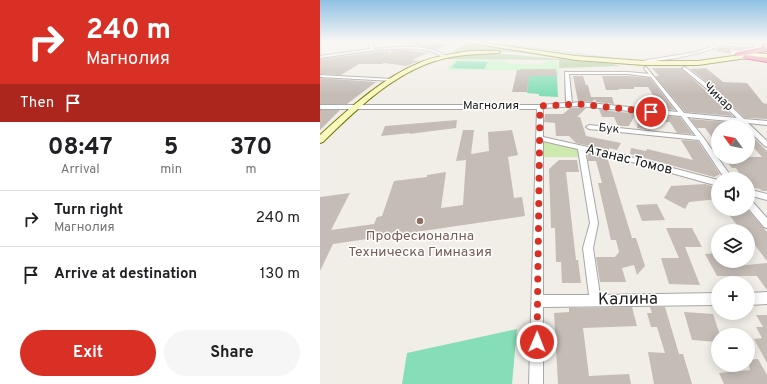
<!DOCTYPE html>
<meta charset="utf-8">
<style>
body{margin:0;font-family:Overpass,sans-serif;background:#f6f6f6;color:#202124;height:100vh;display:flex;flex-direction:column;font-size:15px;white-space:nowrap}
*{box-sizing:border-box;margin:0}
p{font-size:13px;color:#757577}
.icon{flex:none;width:22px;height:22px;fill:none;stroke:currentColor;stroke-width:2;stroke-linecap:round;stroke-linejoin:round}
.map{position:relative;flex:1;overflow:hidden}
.details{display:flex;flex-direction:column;background:#fff;width:320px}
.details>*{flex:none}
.banner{background:#d93025;color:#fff;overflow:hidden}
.needle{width:26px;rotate:303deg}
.tools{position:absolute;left:391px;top:120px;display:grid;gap:8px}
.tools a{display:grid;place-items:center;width:44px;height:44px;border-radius:50%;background:#fff;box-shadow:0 2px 10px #0003;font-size:20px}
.pin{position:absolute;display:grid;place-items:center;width:34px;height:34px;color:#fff;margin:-17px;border:2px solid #fff;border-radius:50%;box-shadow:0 1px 4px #0007}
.me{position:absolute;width:44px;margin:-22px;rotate:1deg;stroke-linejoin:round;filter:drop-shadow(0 0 3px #0008)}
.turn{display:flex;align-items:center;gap:14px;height:84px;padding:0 20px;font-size:18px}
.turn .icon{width:52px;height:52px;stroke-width:2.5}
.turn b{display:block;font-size:28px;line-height:34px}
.then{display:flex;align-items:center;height:38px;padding:0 20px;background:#0003;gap:8px;font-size:15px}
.eta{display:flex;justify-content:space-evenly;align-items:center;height:68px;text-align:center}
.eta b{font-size:24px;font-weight:700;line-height:28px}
.action{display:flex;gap:8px;margin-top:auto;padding:8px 20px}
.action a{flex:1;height:46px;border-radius:24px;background:#d93025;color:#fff;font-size:16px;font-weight:700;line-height:46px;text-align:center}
.action a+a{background:#f6f6f6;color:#202124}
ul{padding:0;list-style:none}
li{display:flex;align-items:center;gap:12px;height:56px;padding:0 20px;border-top:1px solid #e0e0e0}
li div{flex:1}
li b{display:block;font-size:15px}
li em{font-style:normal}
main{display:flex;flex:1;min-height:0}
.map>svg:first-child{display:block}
.grass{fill:#cee9ae}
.forest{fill:#aecf9c}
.park{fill:#c5f9c7}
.pitch{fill:#86deb8}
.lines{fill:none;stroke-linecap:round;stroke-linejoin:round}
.stream{stroke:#a8d4dd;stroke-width:1}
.building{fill:#c5bcb6}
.street-casing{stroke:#a7a7a7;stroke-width:2}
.secondary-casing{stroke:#727807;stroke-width:2}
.highway-casing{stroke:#d9296f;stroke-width:2}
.street{fill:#fff;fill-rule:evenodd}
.secondary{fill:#f9f9bd;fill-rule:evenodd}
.highway{fill:#e690a5;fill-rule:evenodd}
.route{stroke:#d93025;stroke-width:7;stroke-dasharray:0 12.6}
.education-dot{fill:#8d6e63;stroke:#fff;stroke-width:1.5}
.labels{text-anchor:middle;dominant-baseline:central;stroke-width:3;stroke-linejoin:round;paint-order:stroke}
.far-street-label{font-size:12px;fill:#202020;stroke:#fff}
.street-label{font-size:14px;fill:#202020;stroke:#fff}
.education-label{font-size:14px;fill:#785e54;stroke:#fff}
.near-street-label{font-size:17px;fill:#202020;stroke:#fff}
</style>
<main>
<section class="details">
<div class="banner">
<div class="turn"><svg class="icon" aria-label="right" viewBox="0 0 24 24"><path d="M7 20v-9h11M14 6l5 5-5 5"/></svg><div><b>240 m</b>Магнолия</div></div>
<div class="then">Then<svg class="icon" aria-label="arrive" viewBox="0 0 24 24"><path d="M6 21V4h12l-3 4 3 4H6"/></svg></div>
</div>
<div class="eta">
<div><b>08:47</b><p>Arrival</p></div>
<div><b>5</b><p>min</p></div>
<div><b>370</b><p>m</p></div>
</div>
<ul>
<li><svg class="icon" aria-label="right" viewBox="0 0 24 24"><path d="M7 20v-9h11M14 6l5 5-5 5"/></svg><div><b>Turn right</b><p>Магнолия</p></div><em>240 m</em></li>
<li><svg class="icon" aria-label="arrive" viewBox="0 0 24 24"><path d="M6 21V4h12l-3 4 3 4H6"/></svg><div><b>Arrive at destination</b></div><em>130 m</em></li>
</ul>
<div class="action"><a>Exit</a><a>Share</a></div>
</section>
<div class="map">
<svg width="447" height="384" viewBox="0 0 447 384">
<rect width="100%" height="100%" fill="#f1ede7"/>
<!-- grass -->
<polygon class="grass" points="220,138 261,147 262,157 220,157"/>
<!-- forest -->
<g class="forest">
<polygon points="147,43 232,55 178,51 133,52"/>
<polygon points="163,52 293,64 300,66 239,68 239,60 118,59 129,56"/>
</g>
<!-- park -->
<polygon class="park" points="134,60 187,61 187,63 223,65 225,61 237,61 239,77 237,77 236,69 201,69 200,70 126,70"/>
<!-- pitch -->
<g class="pitch">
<polygon points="137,61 168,62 164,69 131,68"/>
<polygon points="209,74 237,76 238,97 219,96 219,94 207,93"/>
<polygon points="197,329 192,384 82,384 87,353"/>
</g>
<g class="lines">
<!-- stream -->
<polyline class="stream" points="160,41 291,58"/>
</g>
<!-- building -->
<g class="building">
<polygon points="100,41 107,41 130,44 116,50 88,45"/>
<polygon points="399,47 429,48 420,51 410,49 411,54 396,51"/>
<polygon points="72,50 87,50 108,53 92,60 99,61 86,66 64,63 62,64 39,64 21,75 0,74 0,59 57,52 68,51 69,53"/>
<polygon points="332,68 361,68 413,116 365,112 335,76 339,76"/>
<polygon points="386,68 403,82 427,83 443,103 447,104 447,119 425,118 392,86 370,69"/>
<polygon points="201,69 236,69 237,76 209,76 207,92 192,92 197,70 200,70"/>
<polygon points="253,76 263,76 266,85 268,85 271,97 292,97 294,104 276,102 275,99 272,102 258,101"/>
<polygon points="282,76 308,76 330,78 355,110 323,107 322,104 339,105 328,87 314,87 314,89 298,89 299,90 286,90"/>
<polygon points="0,78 56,82 27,104 0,104"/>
<polygon points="250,108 266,108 257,117 260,117 266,136 301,143 297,150 289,148 289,150 256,143 249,136 236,136 235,123 224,122 225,114 243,114"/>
<polygon points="279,109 297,112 316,113 309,126 298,126 294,117 282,117"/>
<polygon points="0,110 20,110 0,130"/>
<polygon points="319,113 360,117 373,134 357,133 350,122 327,123 330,130 317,128"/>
<polygon points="370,119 419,123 423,127 396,127 398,132 398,145 385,128 377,128"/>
<polygon points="137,120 136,128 89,134 90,133 61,136 65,126"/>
<polygon points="143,130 154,130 151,154 169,151 168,132 192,130 198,155 188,157 194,198 202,197 205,216 13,244 0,271 0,197 30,193 11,230 54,224 57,217 62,216 74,181 107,177 107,175 126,172 121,208 143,205 146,160 136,161"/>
<polygon points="428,132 447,151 447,191 442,191 440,189 428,187 428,179 423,179 416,168 412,168 403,157 442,157 428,141"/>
<polygon points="361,140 378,141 400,174 394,177 310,154 311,148 326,151 327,149 373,160"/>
<polygon points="267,152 291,158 288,160 312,238 316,238 325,266 317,275 314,265 302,268 306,282 280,282 276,257 295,257 299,252 296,240 291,240 278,183 282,183 276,161 268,161"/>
<polygon points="239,160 257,160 259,172 246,172 256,260 258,260 261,283 242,283 241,262 236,262 235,228 231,228 229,169"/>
<polygon points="385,184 398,188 398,199 369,202 365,209 344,198 351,186"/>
<polygon points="337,204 345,220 322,221 316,205"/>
<polygon points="405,209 427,209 447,232 447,261 428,236 428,231 419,228"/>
<polygon points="346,228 372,228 382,247 365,247 380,285 349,284 341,258 359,258"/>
<polygon points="398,253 398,261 414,261 417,266 447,263 447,290 437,276 397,276 385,254"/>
<polygon points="312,307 317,326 263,328 269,376 309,374 311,384 238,384 234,313 249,312 249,308"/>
<polygon points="330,307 345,307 359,354 363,354 372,384 334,384 328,352 345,353 337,327 331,327 327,313 332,313"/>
<polygon points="364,312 393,314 400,335 398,335 398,342 372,340"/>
<polygon points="436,315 447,315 447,363 434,339 442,338 436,327 443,327"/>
<polygon points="438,359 447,375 447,384 404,384 399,373 430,370 428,360"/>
</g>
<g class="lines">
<defs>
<g id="street">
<path d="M49,41h4l1,8c22,-2 52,-6 72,7l-2,1c-4,-1 -8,-4 -11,-5 -29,-9 -83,2 -113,6v-2l50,-7z"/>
<path d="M397,41h2l-1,2 31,2 -2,-4h3l3,5 -2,1 -34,-2 -2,3c-23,8 -47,12 -71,14l-2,-1 54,-9 17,-6z"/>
<path d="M326,67l38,46 53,5 -30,-29 -25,-21 3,-1 26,20 33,32 23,2v4l-19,-2 19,18v6l-2,-1 -17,-16v-3h-3l-5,-5 -53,-5 16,20 30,42h-8l-26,-39 -110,-11 -3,-2 3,-2 107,11 -15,-20 -102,-10 -36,2v29l76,17 99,26v6l-100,-28 -33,-8 13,73 -5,25 7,47 118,-2v12l-175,2v77h-14l8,-275h-217v-4h220l26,-2 -1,-31h63l21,2 -5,-6zM249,74h59l23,3 27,35 -99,-10 -7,1zM223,141l35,8 12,74 -7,25 6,47h-46z"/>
<polygon points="0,75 73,79 75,80 73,81 0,77"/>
<polygon points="428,189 447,194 447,200 428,195"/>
<polygon points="428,199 431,200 447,218 447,228 444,227 428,208"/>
<polygon points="447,292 447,304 428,305 428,293"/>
</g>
<g id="secondary">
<polygon points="140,41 149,41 256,56 324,61 378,61 434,53 447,54 447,58 434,57 378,65 324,65 256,60"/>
<path d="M150,51h28l2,1 -2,1c-18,1 -35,1 -52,5 -49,11 -88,50 -123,84l-3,1v-8c30,-27 61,-56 99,-72 16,-7 33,-9 51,-12z"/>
</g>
<g id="highway">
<polygon points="443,41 447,41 447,51 419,56 416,54 443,48"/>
<polygon points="425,55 447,58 447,62 423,58 422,57"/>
</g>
</defs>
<!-- street casing -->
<use href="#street" class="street-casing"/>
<!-- secondary casing -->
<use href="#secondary" class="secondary-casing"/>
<!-- highway casing -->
<use href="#highway" class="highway-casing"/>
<!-- street -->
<use href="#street" class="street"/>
<!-- secondary -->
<use href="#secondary" class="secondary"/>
<!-- highway -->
<use href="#highway" class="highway"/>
</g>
<!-- sky -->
<linearGradient id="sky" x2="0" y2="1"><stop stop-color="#8ec1e4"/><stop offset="0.44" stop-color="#f9f7f4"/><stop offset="1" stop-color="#f9f7f4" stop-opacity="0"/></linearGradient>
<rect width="447" height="94" fill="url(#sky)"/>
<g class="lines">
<!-- route -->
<polyline class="route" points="217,342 220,106 260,104 331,112"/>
</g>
<!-- markers -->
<circle class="education-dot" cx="100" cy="221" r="4"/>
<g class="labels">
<!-- far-street labels -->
<g class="far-street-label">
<text transform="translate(398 97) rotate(43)">Чинар</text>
<text x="171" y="106">Магнолия</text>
<text transform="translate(289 129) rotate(6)">Бук</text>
</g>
<!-- street labels -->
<g class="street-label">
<text transform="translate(309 160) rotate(14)">Атанас Томов</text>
</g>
<!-- education labels -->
<g class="education-label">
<text x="100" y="236">Професионална<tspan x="100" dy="16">Техническа Гимназия</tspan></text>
</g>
<!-- near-street labels -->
<g class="near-street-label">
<text transform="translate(308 300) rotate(-1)">Калина</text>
</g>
</g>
</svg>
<div class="tools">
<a><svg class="needle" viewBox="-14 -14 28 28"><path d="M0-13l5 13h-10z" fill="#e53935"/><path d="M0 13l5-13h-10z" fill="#757577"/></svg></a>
<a><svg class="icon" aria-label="sound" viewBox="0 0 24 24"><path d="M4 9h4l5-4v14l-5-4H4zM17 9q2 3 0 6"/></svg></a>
<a><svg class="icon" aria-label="layers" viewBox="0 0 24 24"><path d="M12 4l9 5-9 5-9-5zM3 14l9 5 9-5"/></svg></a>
<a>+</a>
<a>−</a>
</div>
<div class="pin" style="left:331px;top:112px;background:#d93025"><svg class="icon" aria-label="arrive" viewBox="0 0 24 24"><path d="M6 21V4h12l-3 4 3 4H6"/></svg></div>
<svg class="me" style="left:217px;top:342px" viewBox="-20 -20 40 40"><circle r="17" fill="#d93025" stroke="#fff" stroke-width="3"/><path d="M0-11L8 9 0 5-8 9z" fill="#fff"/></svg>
</div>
</main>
